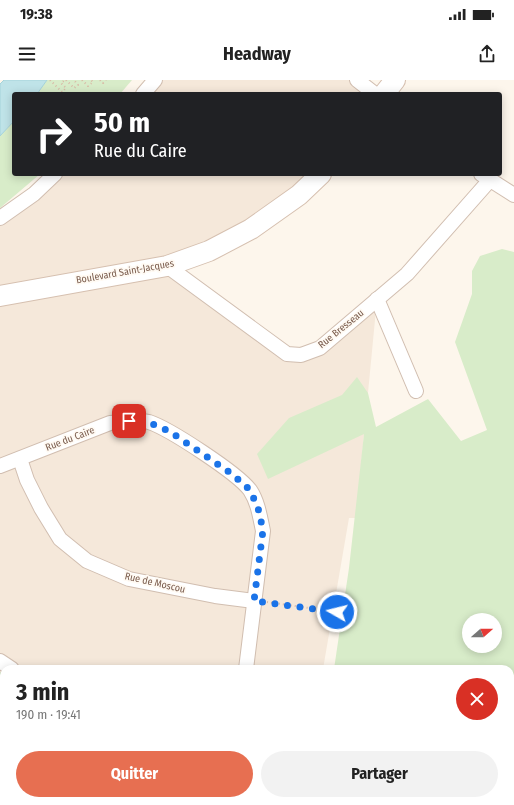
<!DOCTYPE html>
<html lang="fr">
<meta charset="utf-8">
<style>
body{margin:0;font-family:"Fira Sans Condensed",sans-serif;background:#f2f2f2;color:#222;height:100vh;display:flex;flex-direction:column;font-size:15px;white-space:nowrap}
*{box-sizing:border-box;margin:0}
p{font-size:13px;color:#767676}
.icon{flex:none;width:22px;height:22px;fill:none;stroke:currentColor;stroke-width:2;stroke-linecap:round;stroke-linejoin:round}
.map{position:relative;flex:1;overflow:hidden}
.panel{position:absolute;left:0px;top:585px;width:514px;height:140px;display:flex;flex-direction:column;background:#fff;border-radius:12px 12px 0 0;box-shadow:0 2px 10px #0003}
.panel>*{flex:none}
.hud{position:absolute;left:12px;top:12px;width:490px;height:84px;border-radius:4px;box-shadow:0 2px 10px #0003;background:#202124;color:#fff;overflow:hidden}
.needle{width:26px;rotate:69deg}
.buttons{position:absolute;left:462px;top:533px;display:grid;gap:8px}
.buttons a{display:grid;place-items:center;width:40px;height:40px;border-radius:50%;background:#fff;box-shadow:0 2px 10px #0003;font-size:20px}
.pin{position:absolute;display:grid;place-items:center;width:34px;height:34px;color:#fff;margin:-17px;border-radius:8px;box-shadow:0 2px 6px #0006}
.me{position:absolute;width:44px;margin:-22px;rotate:278deg;stroke-linejoin:round;filter:drop-shadow(0 0 3px #0008)}
.turn{display:flex;align-items:center;gap:14px;height:84px;padding:0 16px;font-size:18px}
.turn .icon{width:52px;height:52px;stroke-width:2.5}
.turn b{display:block;font-size:28px;line-height:34px}
.round{display:grid;place-items:center;flex:none;width:42px;height:42px;border-radius:21px;background:#f2f2f2}
.headline{display:flex;align-items:center;justify-content:space-between;height:68px;padding:0 16px}
h1{font-size:24px;font-weight:700;line-height:30px}
.action{display:flex;gap:8px;margin-top:auto;padding:8px 16px}
.action a{flex:1;height:46px;border-radius:24px;background:#e76f51;color:#fff;font-size:16px;font-weight:700;line-height:46px;text-align:center}
.action a+a{background:#f2f2f2;color:#222}
.status{display:flex;justify-content:space-between;align-items:center;height:28px;padding:0 20px;background:#fff;direction:ltr}
.status svg{height:11px;fill:currentColor}
header{display:flex;justify-content:space-between;align-items:center;height:52px;padding:0 16px;background:#fff;font-size:18px;font-weight:700}
.map>svg:first-child{display:block}
.residential{fill:#f5e8da}
.green{fill:#d8ecc9;fill-rule:evenodd}
.water{fill:#bfe3e8;stroke:#a5d3da}
.lines{fill:none;stroke-linecap:round;stroke-linejoin:round}
.lane-casing{stroke:#d1beb0;stroke-width:8}
.street-casing{stroke:#d1beb0;stroke-width:16}
.secondary-casing{stroke:#d6c0b0;stroke-width:22}
.path{stroke:#d9b8a5;stroke-width:2;stroke-dasharray:1 3;stroke-linecap:butt}
.lane{stroke:#fff;stroke-width:7}
.street{stroke:#fff;stroke-width:14}
.secondary{stroke:#fff;stroke-width:20}
.route{stroke:#1a73e8;stroke-width:7;stroke-dasharray:0 12.6}
.labels{text-anchor:middle;dominant-baseline:central;stroke-width:3.5;stroke-linejoin:round;paint-order:stroke}
.street-label{font-size:10px;fill:#7a5c4d;stroke:#fffaf3}
</style>
<div class="status"><b>19:38</b><svg viewBox="0 0 49 12"><path d="M0 12V9h3v3zM5 12V6h3v6zM10 12V3h3v9zM15 12V0h3v12zM26 1h20v11H26zM47 4h2v5h-2z"/></svg></div>
<header><svg class="icon" aria-label="menu" viewBox="0 0 24 24"><path d="M4 6h16M4 12h16M4 18h16"/></svg>Headway<svg class="icon" aria-label="share" viewBox="0 0 24 24"><path d="M12 15V3M7 8l5-5 5 5M5 13v7h14v-7"/></svg></header>
<div class="map">
<svg width="514" height="725" viewBox="0 0 514 725">
<rect width="100%" height="100%" fill="#fdf6ec"/>
<!-- residential -->
<g class="residential">
<polygon points="155,0 356,0 375,14 143,14"/>
<polygon points="55,94 321,94 299,115 167,186 301,275 377,219 356,438 349,438 323,589 4,589 4,721 300,721 300,725 0,725 0,138"/>
</g>
<!-- green -->
<g class="green">
<polygon points="47,0 132,0 120,14 37,14"/>
<polygon points="14,41 14,94 40,94 0,128 0,56"/>
<path d="M502,169l12,3v553h-199v-4h195v-132h-176l15,-101 15,-134 -96,45 -11,-25 32,-36 53,-23 15,-18 11,16 8,34 52,-28 33,42 26,-11 -32,-88 17,-48v-23l8,-15zM469,540h26v26h-26z"/>
<polygon points="0,592 4,595 4,629 0,636"/>
</g>
<!-- water -->
<polygon class="water" points="4,0 47,0 37,14 14,14 14,41 0,56 0,4"/>
<g class="lines">
<defs>
<polyline id="lane" points="308,725 309,721"/>
<g id="street">
<polyline points="357,0 375,14"/>
<polyline points="143,14 155,0"/>
<polyline points="481,94 514,115"/>
<polyline points="0,138 34,114 55,94"/>
<polyline points="167,186 287,274 301,275 320,268 407,194 489,101"/>
<polyline points="377,219 416,311"/>
<polyline points="20,379 27,400 41,428 60,459 87,481 129,499 215,516 254,521"/>
<path d="M0,386l110,-43c12,-1 27,-4 39,-1 21,7 88,51 101,68 8,12 10,27 13,41l-17,138"/>
<polyline points="0,581 12,589"/>
<polyline points="201,725 203,721"/>
</g>
<g id="secondary">
<polyline points="384,14 395,0"/>
<polyline points="0,216 167,186 209,171 251,149 299,115 321,94"/>
</g>
</defs>
<!-- lane casing -->
<use href="#lane" class="lane-casing"/>
<!-- street casing -->
<use href="#street" class="street-casing"/>
<!-- secondary casing -->
<use href="#secondary" class="secondary-casing"/>
<!-- path -->
<g class="path">
<polyline points="50,0 62,12 66,8 61,3 65,0"/>
<polyline points="66,0 74,8 78,5 74,0"/>
<polyline points="82,0 88,6 93,2 91,0"/>
<polyline points="100,0 103,3 106,0"/>
<polyline points="267,522 337,532"/>
</g>
<!-- lane -->
<use href="#lane" class="lane"/>
<!-- street -->
<use href="#street" class="street"/>
<!-- secondary -->
<use href="#secondary" class="secondary"/>
</g>
<g class="lines">
<!-- route -->
<polyline class="route" points="129,341 148,342 169,351 232,394 250,410 258,428 263,450 254,521 337,532"/>
</g>
<g class="labels">
<!-- street labels -->
<g class="street-label">
<text transform="translate(125 192) rotate(-10)">Boulevard Saint-Jacques</text>
<text transform="translate(341 249) rotate(-39)">Rue Bresseau</text>
<text transform="translate(70 359) rotate(-21)">Rue du Caire</text>
<text transform="translate(155 503) rotate(13)">Rue de Moscou</text>
</g>
</g>
</svg>
<div class="buttons">
<a><svg class="needle" viewBox="-14 -14 28 28"><path d="M0-13l5 13h-10z" fill="#e53935"/><path d="M0 13l5-13h-10z" fill="#767676"/></svg></a>
</div>
<div class="pin" style="left:129px;top:341px;background:#d93025"><svg class="icon" aria-label="arrive" viewBox="0 0 24 24"><path d="M6 21V4h12l-3 4 3 4H6"/></svg></div>
<svg class="me" style="left:337px;top:532px" viewBox="-20 -20 40 40"><circle r="17" fill="#1a73e8" stroke="#fff" stroke-width="3"/><path d="M0-11L8 9 0 5-8 9z" fill="#fff"/></svg>
<div class="hud">
<div class="turn"><svg class="icon" aria-label="right" viewBox="0 0 24 24"><path d="M7 20v-9h11M14 6l5 5-5 5"/></svg><div><b>50 m</b>Rue du Caire</div></div>
</div>
<section class="panel">
<div class="headline"><div><h1>3 min</h1><p>190 m · 19:41</p></div><a class="round" style="background:#d93025;color:#fff"><svg class="icon" aria-label="close" viewBox="0 0 24 24"><path d="M6 6l12 12M18 6L6 18"/></svg></a></div>
<div class="action"><a>Quitter</a><a>Partager</a></div>
</section>
</div>
